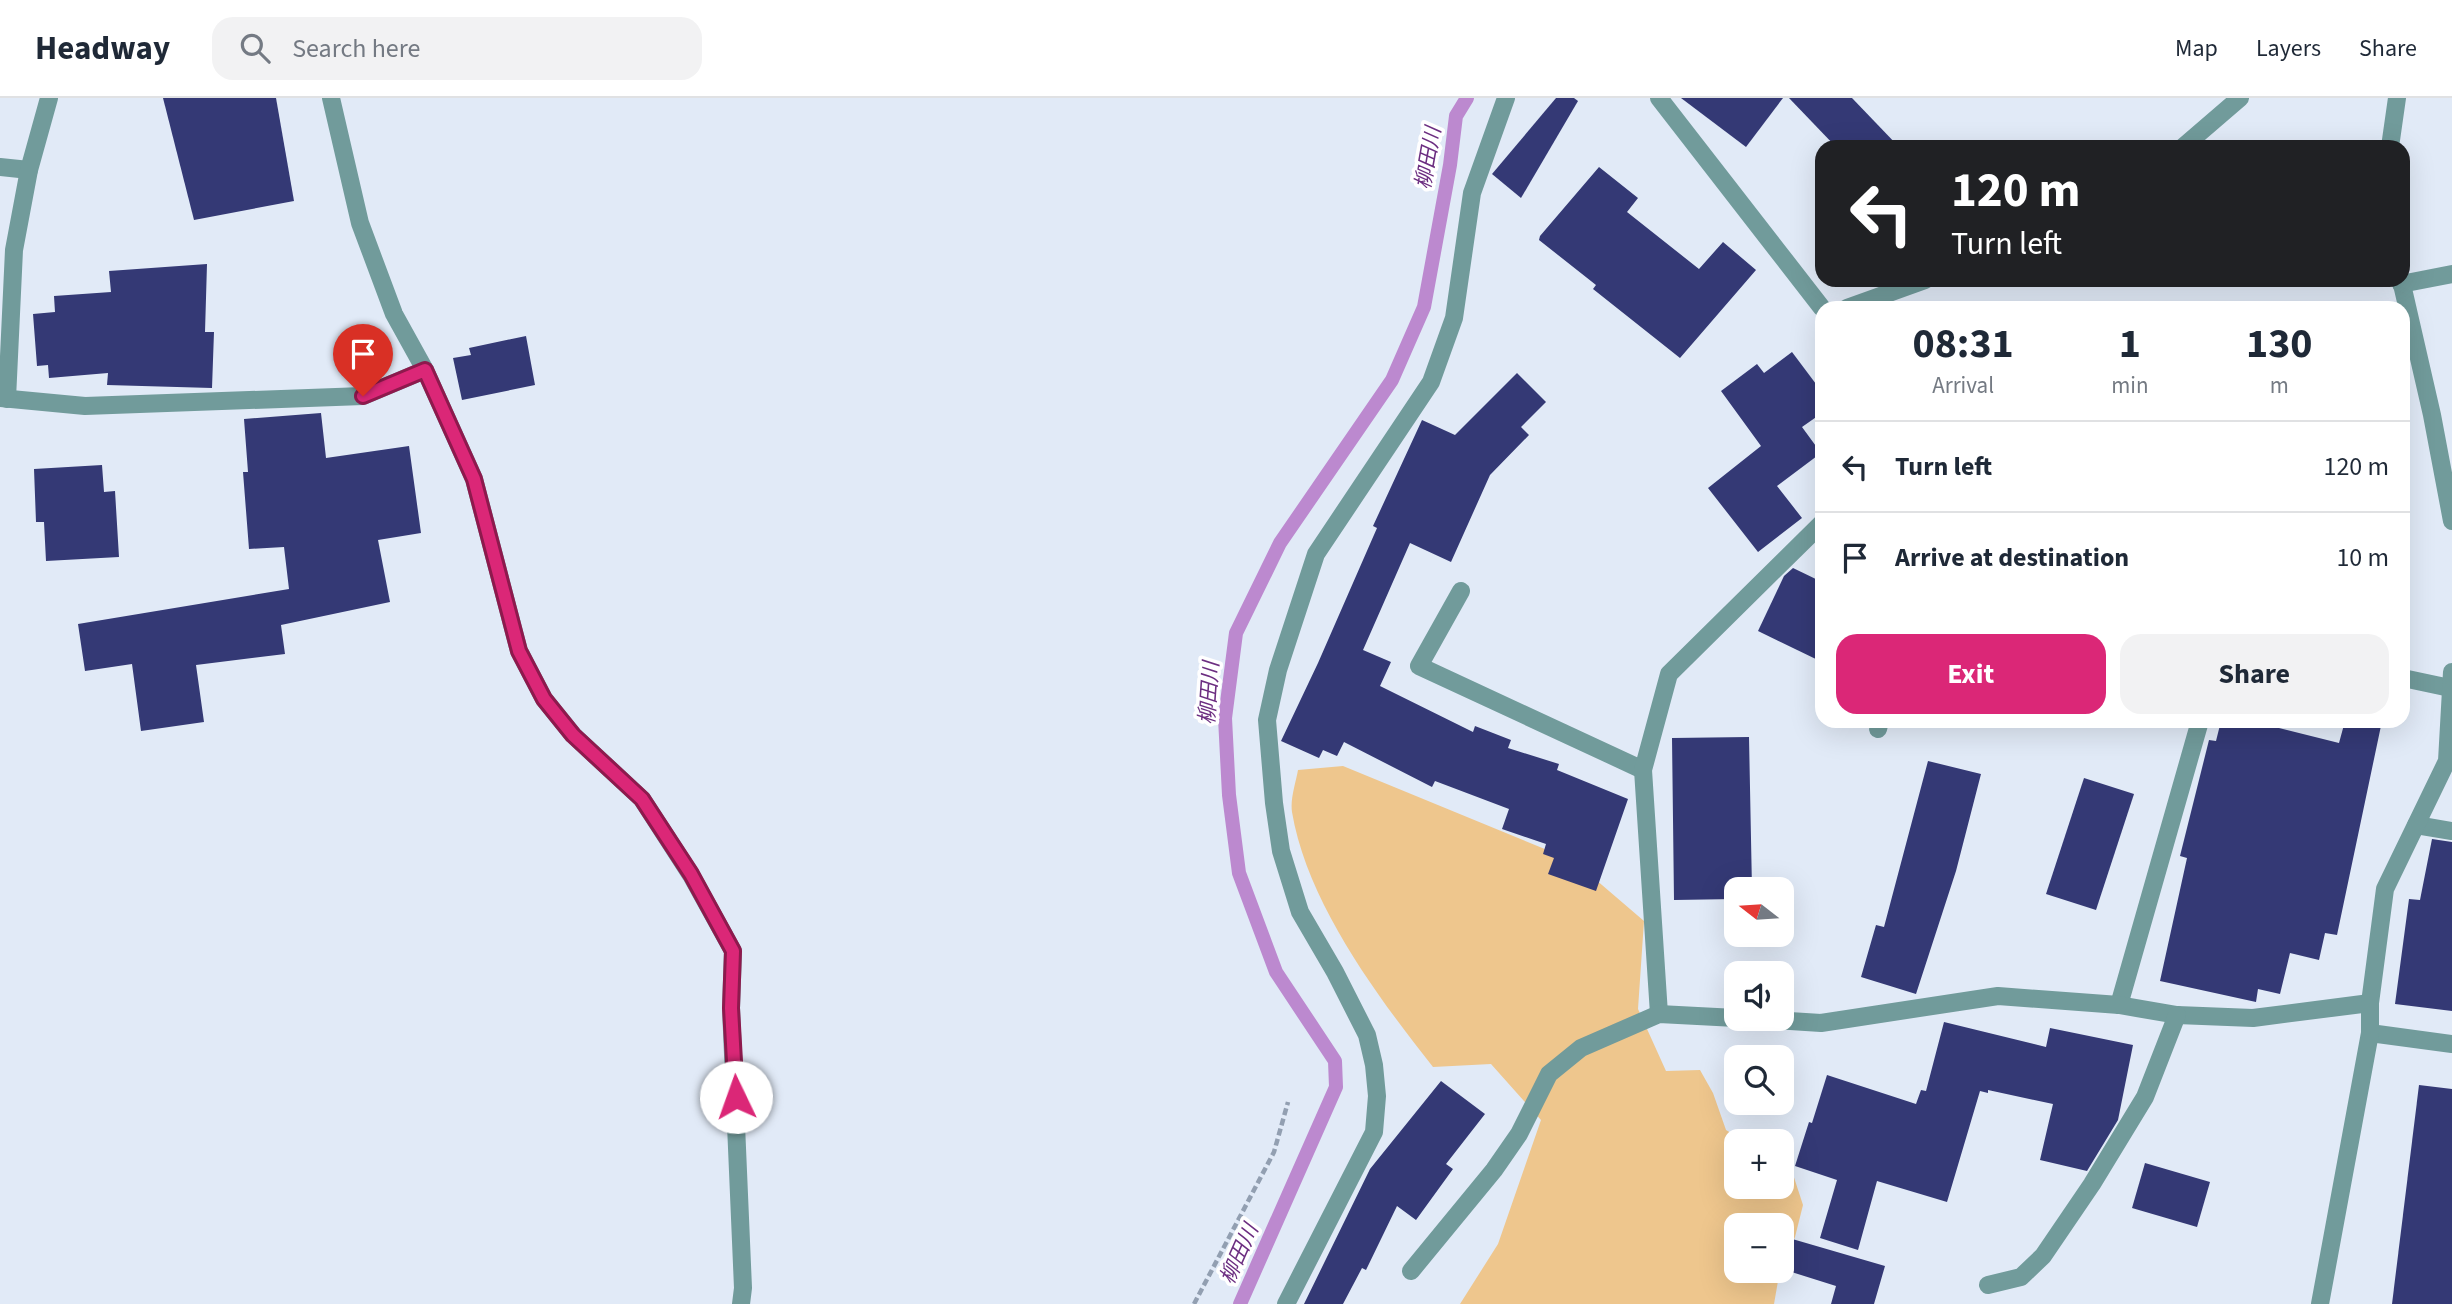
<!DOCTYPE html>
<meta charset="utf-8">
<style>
body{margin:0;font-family:"Source Sans 3","Noto Sans JP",sans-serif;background:#f2f2f3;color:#1f2937;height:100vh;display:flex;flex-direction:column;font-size:26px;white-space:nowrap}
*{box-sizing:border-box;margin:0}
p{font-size:23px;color:#747a83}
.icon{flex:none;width:38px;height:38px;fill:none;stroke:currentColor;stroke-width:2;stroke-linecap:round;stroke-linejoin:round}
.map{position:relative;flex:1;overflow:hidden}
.details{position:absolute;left:1815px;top:203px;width:595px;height:427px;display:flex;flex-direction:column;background:#fff;border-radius:21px;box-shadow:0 7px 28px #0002}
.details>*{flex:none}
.guide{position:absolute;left:1815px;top:42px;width:595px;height:147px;border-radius:21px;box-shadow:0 7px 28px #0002;background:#202124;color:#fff;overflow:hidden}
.needle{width:46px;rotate:287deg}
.fabs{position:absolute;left:1724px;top:779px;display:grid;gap:14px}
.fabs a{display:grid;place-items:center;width:70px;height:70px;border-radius:14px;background:#fff;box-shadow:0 7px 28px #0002;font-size:35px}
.pin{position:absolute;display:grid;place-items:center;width:60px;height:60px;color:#fff;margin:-72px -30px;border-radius:50% 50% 50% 0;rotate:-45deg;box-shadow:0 0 7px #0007}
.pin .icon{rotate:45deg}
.me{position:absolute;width:77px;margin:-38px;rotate:357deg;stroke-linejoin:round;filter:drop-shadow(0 0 5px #0008)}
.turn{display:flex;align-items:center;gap:24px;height:147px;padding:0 21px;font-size:32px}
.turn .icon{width:91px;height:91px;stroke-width:2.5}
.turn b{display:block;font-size:49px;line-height:60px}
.eta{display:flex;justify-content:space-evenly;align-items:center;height:119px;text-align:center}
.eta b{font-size:42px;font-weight:700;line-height:49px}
.cta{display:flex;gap:14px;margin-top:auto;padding:14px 21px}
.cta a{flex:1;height:80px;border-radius:21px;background:#db2777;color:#fff;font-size:28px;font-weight:700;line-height:80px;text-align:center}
.cta a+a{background:#f2f2f3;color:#1f2937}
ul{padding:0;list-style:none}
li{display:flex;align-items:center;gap:21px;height:91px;padding:0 21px;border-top:2px solid #e0e1e3}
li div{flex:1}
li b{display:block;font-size:26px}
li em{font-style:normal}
header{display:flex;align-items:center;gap:42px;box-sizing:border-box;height:98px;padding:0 35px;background:#fff;border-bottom:2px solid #e0e1e3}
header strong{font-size:33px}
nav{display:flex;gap:38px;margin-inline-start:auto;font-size:24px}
.search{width:490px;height:63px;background:#f2f2f3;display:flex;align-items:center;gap:18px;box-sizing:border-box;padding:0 24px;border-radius:21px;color:#747a83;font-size:26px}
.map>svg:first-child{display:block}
.green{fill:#eec68d;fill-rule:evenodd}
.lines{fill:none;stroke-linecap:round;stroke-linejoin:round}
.stream{stroke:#bc89cf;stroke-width:14}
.building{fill:#343975}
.path{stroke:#929fb1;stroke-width:4.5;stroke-dasharray:7 3.5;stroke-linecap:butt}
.minor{stroke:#719b9b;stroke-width:18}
.route-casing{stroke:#8e194d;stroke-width:18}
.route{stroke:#db2777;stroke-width:12}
.labels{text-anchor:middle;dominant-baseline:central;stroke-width:7;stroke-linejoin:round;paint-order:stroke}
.water-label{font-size:21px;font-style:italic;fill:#6c2e81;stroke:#fff}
</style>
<header>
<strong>Headway</strong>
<div class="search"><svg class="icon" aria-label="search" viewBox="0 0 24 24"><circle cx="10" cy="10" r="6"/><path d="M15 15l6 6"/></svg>Search here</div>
<nav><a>Map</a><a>Layers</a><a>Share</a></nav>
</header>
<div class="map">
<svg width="2452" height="1206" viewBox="0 0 2452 1206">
<rect width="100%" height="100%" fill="#e1eaf7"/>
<!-- green -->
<path class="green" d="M1343,668l231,95 70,60 -6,88 28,62 34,-1 13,23 13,37 18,11h-8v45h46v-32l5,2 16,49 -8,32 -17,44 -4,23h-314l38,-60 43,-124 -50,-56 -58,3c-56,-71 -126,-165 -141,-255 -2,-13 4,-30 6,-42zM1736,1127h46v45h-46z"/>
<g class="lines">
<!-- stream -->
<polyline class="stream" points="1240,1206 1336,989 1335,963 1276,874 1239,775 1229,697 1225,620 1236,535 1280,445 1392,282 1424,209 1450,67 1456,18 1467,0"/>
</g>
<!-- building -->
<g class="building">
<polygon points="163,0 276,0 294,103 194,122"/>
<polygon points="1556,0 1574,0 1578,3 1521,100 1492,76"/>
<polygon points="1681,0 1783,0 1746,49"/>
<polygon points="1789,0 1852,0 1899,49 1836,49"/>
<polygon points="1599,69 1638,100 1627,114 1699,171 1723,144 1756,172 1680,260 1593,191 1596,187 1539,142 1540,138"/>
<polygon points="207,166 205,234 214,234 212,290 107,287 108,275 49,280 48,267 37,268 33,216 55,214 54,198 111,194 109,173"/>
<polygon points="526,238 535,287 462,302 453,260 471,257 469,250"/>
<polygon points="1792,254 1822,294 1822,315 1802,329 1821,355 1777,388 1802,420 1758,454 1708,390 1761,348 1721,293 1757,266 1764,275"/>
<polygon points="1517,275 1546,304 1521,329 1529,337 1490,377 1451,464 1410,445 1363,552 1391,564 1380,588 1473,634 1475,628 1511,642 1508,650 1559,666 1557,672 1628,701 1596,793 1548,776 1554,760 1543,756 1546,746 1502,731 1509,711 1435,683 1432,689 1344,644 1337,658 1323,652 1319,660 1281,643 1318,565 1377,430 1373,428 1422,322 1455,337"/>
<polygon points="321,315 326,360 409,348 421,435 378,442 390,504 281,527 285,556 196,567 204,624 141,633 132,566 85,573 78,526 289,491 284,449 249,451 243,374 248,374 244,321"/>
<polygon points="102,367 104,394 115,393 119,459 46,463 44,424 36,424 34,371"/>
<polygon points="1793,470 1822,484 1822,564 1758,533 1784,478"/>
<polygon points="2221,623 2272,623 2271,628 2339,645 2345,623 2382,623 2337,837 2325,835 2319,862 2290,855 2280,896 2258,891 2256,904 2160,883 2187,760 2180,758 2209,642 2216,643"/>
<polygon points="1749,639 1752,791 1736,791 1736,801 1674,802 1672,640"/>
<polygon points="1928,663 1981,676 1956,773 1916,896 1861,879 1876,827 1884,829"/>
<polygon points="2084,680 2134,696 2096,812 2046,796"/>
<polygon points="2432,741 2452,744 2452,913 2395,906 2409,801 2420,802"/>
<polygon points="1944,924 2046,949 2050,930 2133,947 2118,1022 2087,1073 2040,1062 2053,1006 1988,992 1988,995 1980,993 1947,1104 1877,1083 1858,1152 1820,1140 1837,1082 1795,1068 1809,1024 1812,1025 1827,977 1916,1006 1921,992 1926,993"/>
<polygon points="1441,983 1485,1016 1446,1066 1453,1071 1416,1122 1397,1108 1366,1172 1362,1170 1343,1206 1304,1206 1370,1071"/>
<polygon points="2419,987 2452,991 2452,1206 2392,1206"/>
<polygon points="2145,1065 2210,1084 2197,1129 2132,1110"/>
<polygon points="1782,1138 1885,1168 1874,1206 1831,1206 1836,1188 1782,1171"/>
</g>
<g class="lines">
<!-- path -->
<polyline class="path" points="1194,1206 1274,1054 1288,1004"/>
<!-- minor -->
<g class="minor">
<polyline points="331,0 360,125 394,216 425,272 474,381 519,553 544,601 573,637 642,701 691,777 733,853 731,910 743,1190 741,1206"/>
<polyline points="1659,0 1822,210"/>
<polyline points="2183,49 2240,0"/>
<polyline points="2390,49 2397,0"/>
<polyline points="0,69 29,72"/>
<polyline points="2401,182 2432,317 2452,423"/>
<polyline points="2401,186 2452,176"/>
<polyline points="1847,210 1925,182"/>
<polyline points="0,300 85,308 363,298 425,272"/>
<polyline points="7,301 14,152 29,72 49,0"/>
<polyline points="1461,493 1419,568 1643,672"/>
<polyline points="2403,580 2450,590"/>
<polyline points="1878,631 1880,623"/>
<polyline points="2416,727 2452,733"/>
<polyline points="2119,907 2200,623"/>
<polyline points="1659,916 1643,672 1669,576 1822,425"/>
<polyline points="1740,920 1821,925 1998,898 2119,907 2177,917 2253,920 2370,905"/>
<polyline points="2370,935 2452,946"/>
<polyline points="1411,1173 1494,1072 1519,1036 1549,976 1581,950 1659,916 1736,920"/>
<polyline points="1988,1187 2021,1179 2043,1158 2092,1086 2145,999 2177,917"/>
<polyline points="1286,1206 1374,1034 1377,998 1374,967 1367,937 1335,874 1300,814 1281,753 1274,705 1267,622 1278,572 1316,456 1431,284 1454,220 1472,95 1506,0"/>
<polyline points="2320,1206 2370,935 2370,905 2385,791 2447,663 2452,574"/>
</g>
</g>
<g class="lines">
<defs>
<polyline id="route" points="363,298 425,272 474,381 519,553 544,601 573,637 642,701 691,776 733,853 731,910 736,999"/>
</defs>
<!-- route casing -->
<use href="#route" class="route-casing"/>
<!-- route -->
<use href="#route" class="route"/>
</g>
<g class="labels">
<!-- water labels -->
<g class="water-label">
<text transform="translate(1428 60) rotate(-80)">柳田川</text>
<text transform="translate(1209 595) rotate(-86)">柳田川</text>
<text transform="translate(1239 1156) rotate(-66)">柳田川</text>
</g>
</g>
</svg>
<div class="fabs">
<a><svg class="needle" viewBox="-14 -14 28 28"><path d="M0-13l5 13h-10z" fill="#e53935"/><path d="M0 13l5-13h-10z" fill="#747a83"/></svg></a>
<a><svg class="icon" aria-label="sound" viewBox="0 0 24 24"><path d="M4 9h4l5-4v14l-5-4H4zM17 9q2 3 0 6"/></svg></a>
<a><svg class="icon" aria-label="search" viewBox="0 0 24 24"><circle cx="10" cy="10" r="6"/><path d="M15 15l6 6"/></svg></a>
<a>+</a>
<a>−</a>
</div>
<div class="pin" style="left:363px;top:298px;background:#d93025"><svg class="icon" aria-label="arrive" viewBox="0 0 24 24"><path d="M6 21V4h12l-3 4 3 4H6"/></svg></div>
<svg class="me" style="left:736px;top:999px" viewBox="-20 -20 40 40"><circle r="19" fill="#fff"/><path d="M0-13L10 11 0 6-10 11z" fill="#db2777"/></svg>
<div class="guide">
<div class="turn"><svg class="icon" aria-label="left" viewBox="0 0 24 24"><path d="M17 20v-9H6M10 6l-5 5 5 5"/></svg><div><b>120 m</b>Turn left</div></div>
</div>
<section class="details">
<div class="eta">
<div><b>08:31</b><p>Arrival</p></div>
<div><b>1</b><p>min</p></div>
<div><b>130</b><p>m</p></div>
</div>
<ul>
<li><svg class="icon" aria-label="left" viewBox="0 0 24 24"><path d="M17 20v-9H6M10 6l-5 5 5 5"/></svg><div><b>Turn left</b></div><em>120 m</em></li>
<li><svg class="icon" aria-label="arrive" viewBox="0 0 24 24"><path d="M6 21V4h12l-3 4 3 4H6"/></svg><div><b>Arrive at destination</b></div><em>10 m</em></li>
</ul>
<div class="cta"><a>Exit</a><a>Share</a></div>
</section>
</div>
